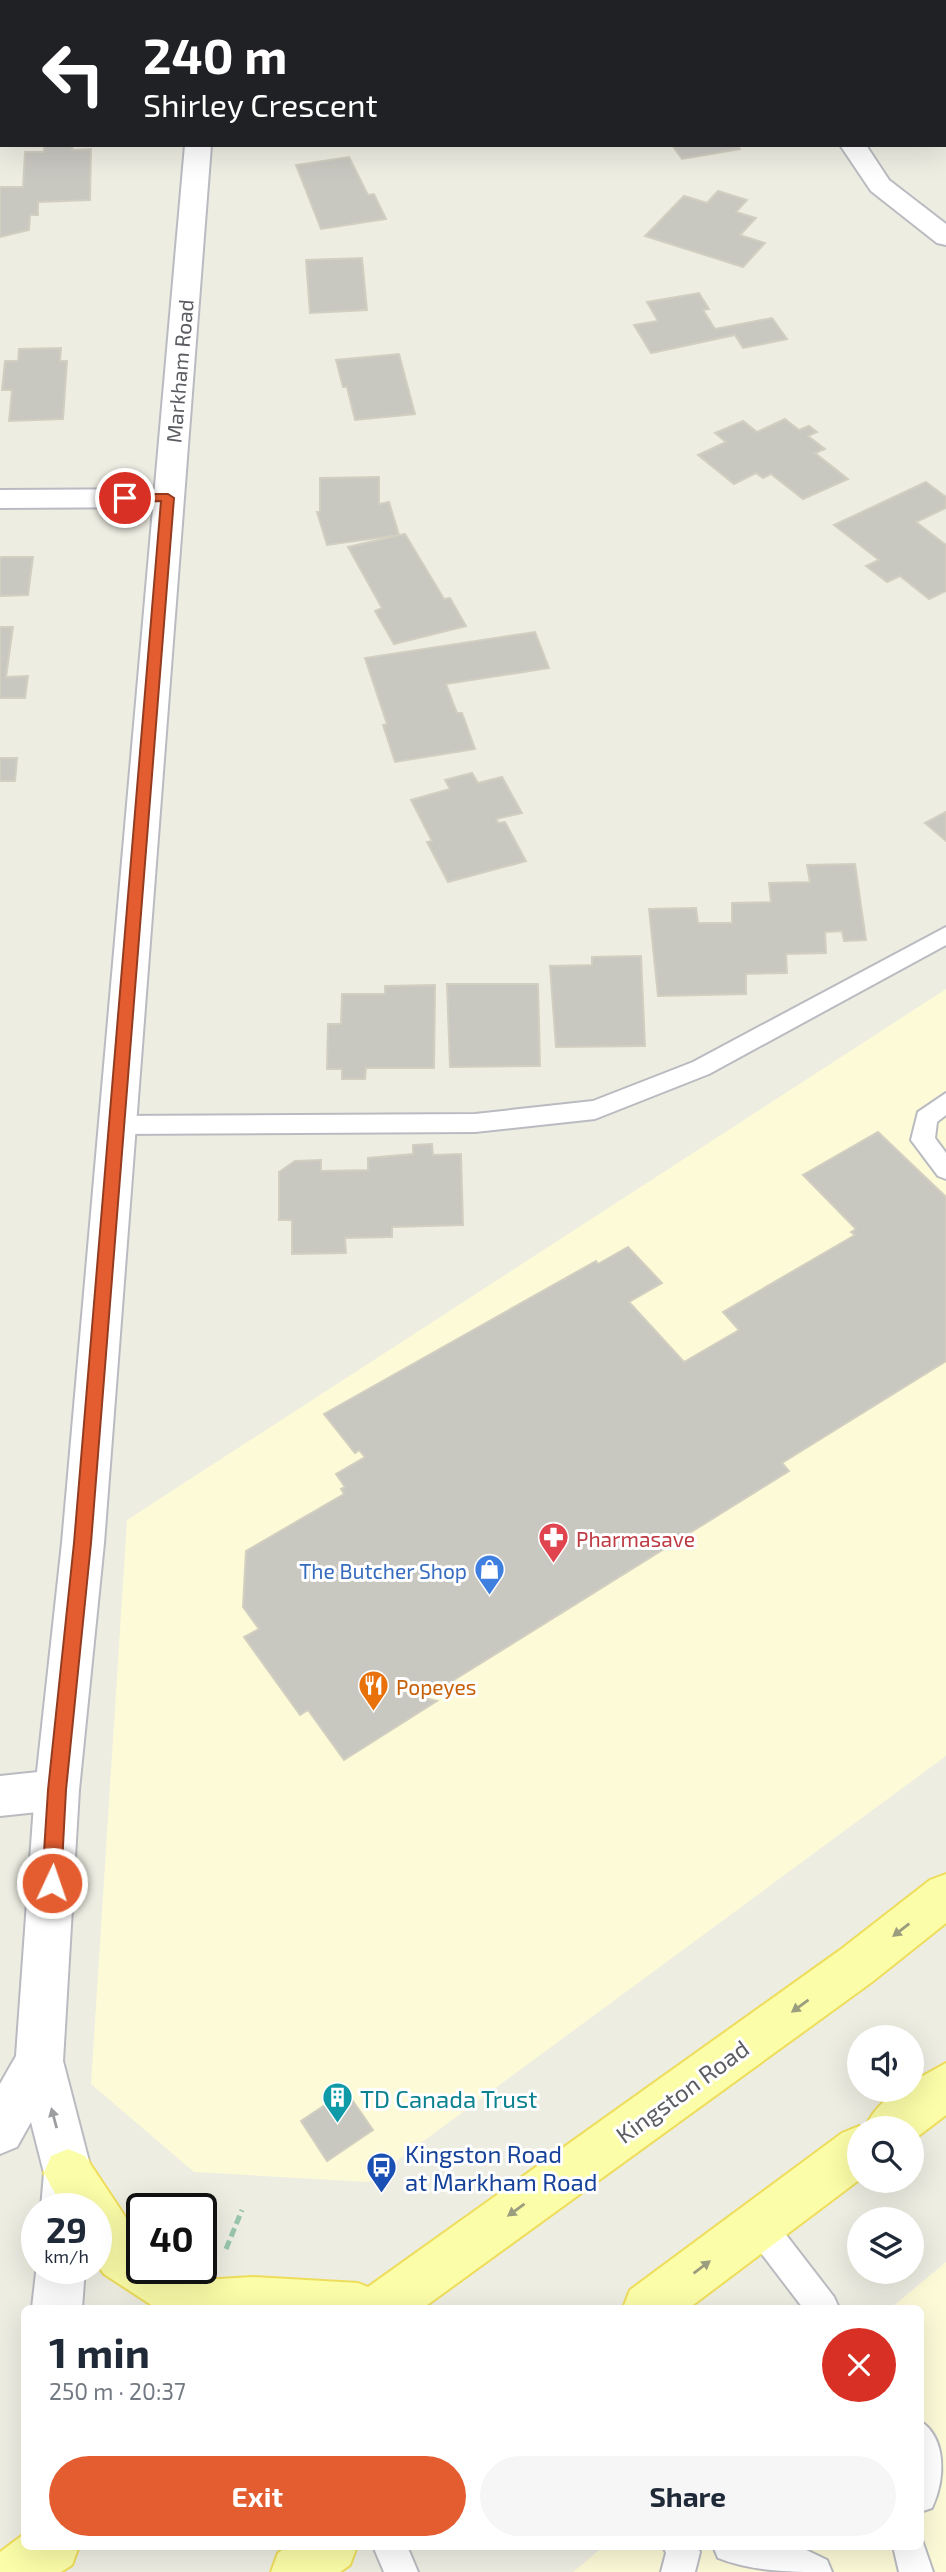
<!DOCTYPE html>
<meta charset="utf-8">
<style>
body{margin:0;font-family:"Exo 2",sans-serif;background:#f6f6f7;color:#1f2937;height:100vh;display:flex;flex-direction:column;font-size:26px;white-space:nowrap}
*{box-sizing:border-box;margin:0}
p{font-size:23px;color:#747a83}
.icon{flex:none;width:38px;height:38px;fill:none;stroke:currentColor;stroke-width:2;stroke-linecap:round;stroke-linejoin:round}
.map{position:relative;flex:1;overflow:hidden}
.panel{position:absolute;left:21px;top:2305px;width:903px;height:245px;display:flex;flex-direction:column;background:#fff;border-radius:10px;box-shadow:0 7px 28px #0002}
.panel>*{flex:none}
.top-card{position:absolute;left:0px;top:0px;width:947px;height:147px;box-shadow:0 7px 28px #0002;background:#202124;color:#fff;overflow:hidden}
.fabs{position:absolute;left:847px;top:2025px;display:grid;gap:14px}
.fabs a{display:grid;place-items:center;width:77px;height:77px;border-radius:50%;background:#fff;box-shadow:0 7px 28px #0002;font-size:35px}
.speed{position:absolute;left:21px;top:2193px;display:flex;gap:14px;font-size:35px;font-weight:700;text-align:center}
.speed>*{display:grid;place-content:center;width:91px;height:91px;border-radius:50%;background:#fff;box-shadow:0 7px 28px #0002;line-height:1}
.speed small{font-size:18px;font-weight:400}
.speed .limit{border:4px solid #111;border-radius:10px;background:#fff;color:#111}
.pin{position:absolute;display:grid;place-items:center;width:60px;height:60px;color:#fff;margin:-30px;border:4px solid #fff;border-radius:50%;box-shadow:0 2px 7px #0007}
.me{position:absolute;width:77px;margin:-38px;rotate:3deg;stroke-linejoin:round;filter:drop-shadow(0 0 5px #0008)}
.turn{display:flex;align-items:center;gap:24px;height:147px;padding:0 28px;font-size:32px}
.turn .icon{width:91px;height:91px;stroke-width:2.5}
.turn b{display:block;font-size:49px;line-height:60px}
.round{display:grid;place-items:center;flex:none;width:74px;height:74px;border-radius:37px;background:#f6f6f7}
.headline{display:flex;align-items:center;justify-content:space-between;height:119px;padding:0 28px}
h1{font-size:42px;font-weight:700;line-height:52px}
.button{display:flex;gap:14px;margin-top:auto;padding:14px 28px}
.button a{flex:1;height:80px;border-radius:42px;background:#e45d31;color:#fff;font-size:28px;font-weight:700;line-height:80px;text-align:center}
.button a+a{background:#f6f6f7;color:#1f2937}
.map>svg:first-child{display:block}
.commercial{fill:#fdfad8}
.building{fill:#c8c7c0;stroke:#d2cfc1;stroke-width:2}
.lines{fill:none;stroke-linecap:round;stroke-linejoin:round}
.service-casing{stroke:#babbc1;stroke-width:4}
.minor-casing{stroke:#babbc1;stroke-width:4}
.tertiary-casing{stroke:#babbc1;stroke-width:4}
.primary-casing{stroke:#eedd5b;stroke-width:4}
.path{stroke:#99c5ad;stroke-width:5;stroke-dasharray:9 4.5;stroke-linecap:butt}
.service{fill:#fff;fill-rule:evenodd}
.minor{fill:#fff;fill-rule:evenodd}
.tertiary{fill:#fff;fill-rule:evenodd}
.primary{fill:#fcfda8;fill-rule:evenodd}
.oneway{fill:#9b9d7f}
.oneway2{fill:#9d9ea1}
.route{fill:#e45d31;stroke:#943c20;stroke-width:2}
.labels{text-anchor:middle;dominant-baseline:central;stroke-width:6;stroke-linejoin:round;paint-order:stroke}
.street-label{font-size:21px;fill:#5b5d63;stroke:#fff}
.health-label{font-size:21px;fill:#be3a42;stroke:#fff;text-anchor:start}
.shop-label{font-size:21px;fill:#366cbe;stroke:#fff;text-anchor:end}
.food-label{font-size:21px;fill:#c56008;stroke:#fff;text-anchor:start}
.near-street-label{font-size:24px;fill:#5b5d63;stroke:#fff}
.near-culture-label{font-size:24px;fill:#0d838f;stroke:#fff;text-anchor:start}
.near-transit-label{font-size:24px;fill:#164399;stroke:#fff;text-anchor:start}
</style>
<div class="map">
<svg width="946" height="2572" viewBox="0 0 946 2572">
<rect width="100%" height="100%" fill="#edede2"/>
<!-- commercial -->
<g class="commercial">
<polygon points="946,989 946,1756 368,2182 194,2172 91,2084 127,1520"/>
<polygon points="946,2262 946,2572 573,2572 604,2546 920,2546 920,2308 891,2308"/>
</g>
<!-- building -->
<g class="building">
<polygon points="44,145 73,145 72,150 91,149 90,200 38,202 38,215 30,215 29,230 0,237 0,187 23,187 25,152 44,152"/>
<polygon points="672,145 737,145 740,149 682,159"/>
<polygon points="349,157 368,195 374,194 386,219 321,229 296,165"/>
<polygon points="718,191 747,200 736,212 756,218 740,235 765,243 743,267 645,236 684,196 707,203"/>
<polygon points="362,258 367,310 310,313 306,260"/>
<polygon points="699,293 709,309 703,310 715,329 772,318 787,339 743,348 735,335 651,353 634,325 658,321 647,302"/>
<polygon points="61,348 60,361 67,361 63,419 9,421 12,390 2,390 5,361 18,361 19,349"/>
<polygon points="399,354 415,414 355,420 347,387 343,387 336,360"/>
<polygon points="785,419 799,430 809,426 817,432 808,436 825,449 815,453 848,479 803,499 771,474 763,478 756,473 734,484 698,455 726,442 715,433 743,421 757,432"/>
<polygon points="379,477 379,504 389,502 399,535 327,545 317,512 320,512 320,478"/>
<polygon points="926,482 946,497 946,508 916,522 946,545 946,591 929,599 900,576 887,582 866,566 879,560 834,525"/>
<polygon points="405,534 444,599 450,598 466,626 394,644 375,611 382,608 348,547"/>
<polygon points="0,557 33,557 28,595 0,596"/>
<polygon points="0,627 13,627 6,677 28,676 25,698 0,698"/>
<polygon points="535,632 549,668 446,684 457,713 462,713 475,749 395,762 383,725 387,724 365,658"/>
<polygon points="0,758 17,758 15,781 0,781"/>
<polygon points="472,773 478,783 502,777 522,813 496,819 498,823 505,822 526,861 448,882 427,842 432,841 411,800 450,789 445,780"/>
<polygon points="946,812 946,841 925,823"/>
<polygon points="855,864 866,940 844,941 842,931 825,932 826,953 786,954 787,973 746,974 746,994 658,996 649,909 696,908 698,923 732,923 732,903 771,902 769,883 810,882 807,865"/>
<polygon points="641,956 645,1046 556,1047 550,966 592,965 592,957"/>
<polygon points="447,984 538,984 540,1066 450,1067"/>
<polygon points="435,985 434,1068 366,1068 365,1079 342,1079 342,1069 327,1069 328,1024 341,1024 342,994 385,994 385,986"/>
<polygon points="878,1132 946,1197 946,1361 782,1463 789,1471 425,1698 437,1701 344,1760 308,1710 300,1715 244,1637 259,1629 243,1607 246,1551 344,1494 341,1489 345,1487 336,1474 365,1457 359,1450 355,1453 324,1414 596,1261 598,1264 628,1247 662,1283 629,1302 684,1362 739,1330 723,1312 855,1235 851,1232 856,1229 803,1175"/>
<polygon points="432,1144 433,1155 461,1154 463,1225 392,1227 392,1237 345,1238 346,1253 292,1254 292,1220 279,1220 279,1172 295,1161 321,1160 321,1171 368,1170 368,1158 413,1154 413,1145"/>
<polygon points="346,2091 373,2130 327,2161 301,2121"/>
</g>
<g class="lines">
<defs>
<g id="service">
<polygon points="946,927 946,945 709,1074 595,1119 475,1132 115,1134 107,1131 103,1125 107,1119 115,1116 475,1114 593,1101 693,1062"/>
<polygon points="946,1093 946,1115 937,1122 935,1138 946,1153 946,1179 938,1176 911,1140 918,1112"/>
<polygon points="759,2209 770,2214 834,2297 839,2308 803,2308 748,2236 743,2225 748,2214"/>
<path d="M920,2421c26,16 26,57 12,87l-12,4z"/>
<polygon points="920,2534 933,2572 899,2572 893,2546 920,2546"/>
<polygon points="373,2546 407,2546 418,2572 384,2572"/>
<polygon points="663,2546 697,2546 700,2552 695,2572 661,2572 666,2553"/>
<path d="M713,2546h85l29,14 5,12c-38,0 -79,0 -114,-14z"/>
</g>
<g id="minor">
<rect x="796" y="0" width="24" height="2"/>
<polygon points="840,145 866,145 889,180 946,224 946,245 937,243 871,191"/>
<polygon points="168,489 178,492 183,498 178,504 168,507 0,508 0,490"/>
<polygon points="57,1770 73,1776 79,1790 73,1804 57,1810 0,1816 0,1776"/>
</g>
<g id="tertiary">
<rect x="198" y="0" width="24" height="2"/>
<polygon points="185,145 211,145 104,1543 79,1790 63,2061 92,2173 89,2208 41,2208 44,2173 31,2122 17,2147 0,2154 0,2084 16,2056 35,1790 62,1543"/>
<polygon points="37,2264 37,2268 85,2268 82,2308 32,2308"/>
</g>
<g id="primary">
<polygon points="946,1874 946,1923 872,1982 423,2308 156,2308 104,2274 96,2263 96,2208 63,2208 44,2173 51,2156 68,2149 85,2156 142,2242 142,2268 183,2268 202,2280 252,2277 358,2283 368,2287 840,1950 930,1880"/>
<path d="M946,2063v52l-34,26v-13h-47c8,-18 25,-38 47,-38v-8z"/>
<polygon points="859,2126 864,2128 859,2128 859,2180 689,2308 623,2308 630,2290 842,2133"/>
<polygon points="24,2534 24,2546 79,2546 72,2565 61,2572 0,2572 0,2552"/>
<polygon points="288,2546 357,2546 350,2565 340,2572 271,2572 278,2553"/>
</g>
</defs>
<!-- service casing -->
<use href="#service" class="service-casing"/>
<!-- minor casing -->
<use href="#minor" class="minor-casing"/>
<!-- tertiary casing -->
<use href="#tertiary" class="tertiary-casing"/>
<!-- primary casing -->
<use href="#primary" class="primary-casing"/>
<!-- path -->
<polyline class="path" points="226,2249 242,2210"/>
<!-- service -->
<use href="#service" class="service"/>
<!-- minor -->
<use href="#minor" class="minor"/>
<!-- tertiary -->
<use href="#tertiary" class="tertiary"/>
<!-- primary -->
<use href="#primary" class="primary"/>
</g>
<!-- one-way arrows -->
<defs><path id="oneway-solid" d="M-6-.8H1V-3.2L6.5 0L1 3.2V.8H-6Z" transform="scale(1.75)"/></defs>
<g class="oneway">
<use href="#oneway-solid" transform="translate(901 1930) rotate(142)"/>
<use href="#oneway-solid" transform="translate(800 2006) rotate(144)"/>
<use href="#oneway-solid" transform="translate(516 2210) rotate(144)"/>
<use href="#oneway-solid" transform="translate(702 2267) rotate(-37)"/>
</g>
<use class="oneway2" href="#oneway-solid" transform="translate(54 2118) rotate(-105)"/>
<!-- route -->
<polygon class="route" points="168,494 174,498 91,1543 66,1790 61,1883 58,1889 52,1892 45,1889 42,1883 48,1790 74,1543 161,501 125,502 119,498 125,494"/>
<!-- icons -->
<defs>
<symbol id="pharmacy-pin" viewBox="-11 -11 22 30"><path d="M0 17L-7.5 6A9.5 9.5 0 1 1 7.5 6Z" fill="#e0444e" stroke="#fff"/><path d="M-2-6h4v4h4v4h-4v4h-4v-4h-4v-4h4Z" fill="#fff"/></symbol>
<symbol id="shop-pin" viewBox="-11 -11 22 30"><path d="M0 17L-7.5 6A9.5 9.5 0 1 1 7.5 6Z" fill="#3f7fe0" stroke="#fff"/><path d="M-5-2.5h2.3a2.7 3.5 0 0 1 5.4 0H5L5.5 6h-11ZM-1.5-2.5h3a1.5 2.3 0 0 0-3 0Z" fill="#fff"/></symbol>
<symbol id="restaurant-pin" viewBox="-11 -11 22 30"><path d="M0 17L-7.5 6A9.5 9.5 0 1 1 7.5 6Z" fill="#e8710a" stroke="#fff"/><path d="M-5-6h1v4h1v-4h1v4h1v-4h1v5L-1.5 .5V6h-2V.5L-5-1ZM5-6V6H3V1.5H1.5Q1.5-4 5-6Z" fill="#fff"/></symbol>
<symbol id="building-pin" viewBox="-11 -11 22 30"><path d="M0 17L-7.5 6A9.5 9.5 0 1 1 7.5 6Z" fill="#0f9aa8" stroke="#fff"/><path d="M-4-6H4V6H1V3H-1V6H-4ZM-2.5-4.3h1.7v1.8h-1.7ZM.8-4.3h1.7v1.8H.8ZM-2.5-1h1.7V.8h-1.7ZM.8-1h1.7V.8H.8Z" fill="#fff"/></symbol>
<symbol id="bus-pin" viewBox="-11 -11 22 30"><path d="M0 17L-7.5 6A9.5 9.5 0 1 1 7.5 6Z" fill="#1a4fb4" stroke="#fff"/><path d="M-5-6H5V4H4V6H2V4H-2V6H-4V4H-5ZM-3.5-4V0h7V-4ZM-3.5 1.2v1.5H-2V1.2ZM2 1.2v1.5H3.5V1.2Z" fill="#fff"/></symbol>
</defs>
<g fill-rule="evenodd">
<use href="#pharmacy-pin" x="536" y="1520" width="35" height="47"/>
<use href="#shop-pin" x="472" y="1552" width="35" height="47"/>
<use href="#restaurant-pin" x="356" y="1668" width="35" height="47"/>
<use href="#building-pin" x="320" y="2080" width="35" height="47"/>
<use href="#bus-pin" x="364" y="2150" width="35" height="47"/>
</g>
<g class="labels">
<!-- street labels -->
<g class="street-label">
<text transform="translate(179 371) rotate(-85)">Markham Road</text>
</g>
<!-- health labels -->
<g class="health-label">
<text x="576" y="1538">Pharmasave</text>
</g>
<!-- shop labels -->
<g class="shop-label">
<text x="467" y="1570">The Butcher Shop</text>
</g>
<!-- food labels -->
<g class="food-label">
<text x="396" y="1686">Popeyes</text>
</g>
<!-- near-street labels -->
<g class="near-street-label">
<text transform="translate(682 2091) rotate(-36)">Kingston Road</text>
</g>
<!-- near-culture labels -->
<g class="near-culture-label">
<text x="360" y="2098">TD Canada Trust</text>
</g>
<!-- near-transit labels -->
<g class="near-transit-label">
<text x="405" y="2153">Kingston Road<tspan x="405" dy="28">at Markham Road</tspan></text>
</g>
</g>
</svg>
<div class="fabs">
<a><svg class="icon" aria-label="sound" viewBox="0 0 24 24"><path d="M4 9h4l5-4v14l-5-4H4zM17 9q2 3 0 6"/></svg></a>
<a><svg class="icon" aria-label="search" viewBox="0 0 24 24"><circle cx="10" cy="10" r="6"/><path d="M15 15l6 6"/></svg></a>
<a><svg class="icon" aria-label="layers" viewBox="0 0 24 24"><path d="M12 4l9 5-9 5-9-5zM3 14l9 5 9-5"/></svg></a>
</div>
<div class="speed"><div>29<small>km/h</small></div><div class="limit">40</div></div>
<div class="pin" style="left:125px;top:498px;background:#d93025"><svg class="icon" aria-label="arrive" viewBox="0 0 24 24"><path d="M6 21V4h12l-3 4 3 4H6"/></svg></div>
<svg class="me" style="left:52px;top:1883px" viewBox="-20 -20 40 40"><circle r="17" fill="#e45d31" stroke="#fff" stroke-width="3"/><path d="M0-11L8 9 0 5-8 9z" fill="#fff"/></svg>
<div class="top-card">
<div class="turn"><svg class="icon" aria-label="left" viewBox="0 0 24 24"><path d="M17 20v-9H6M10 6l-5 5 5 5"/></svg><div><b>240 m</b>Shirley Crescent</div></div>
</div>
<section class="panel">
<div class="headline"><div><h1>1 min</h1><p>250 m · 20:37</p></div><a class="round" style="background:#d93025;color:#fff"><svg class="icon" aria-label="close" viewBox="0 0 24 24"><path d="M6 6l12 12M18 6L6 18"/></svg></a></div>
<div class="button"><a>Exit</a><a>Share</a></div>
</section>
</div>
